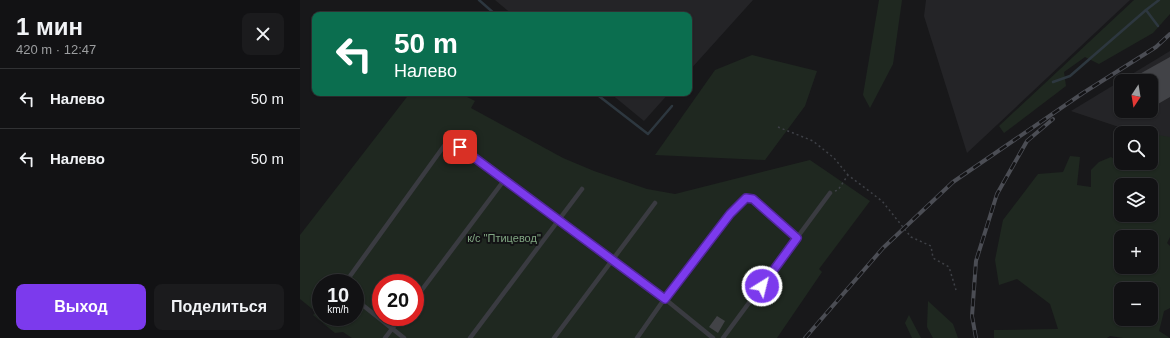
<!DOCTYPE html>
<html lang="ru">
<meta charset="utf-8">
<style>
body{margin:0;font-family:Arial,sans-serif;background:#1b1b1d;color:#f1f3f6;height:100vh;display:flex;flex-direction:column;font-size:15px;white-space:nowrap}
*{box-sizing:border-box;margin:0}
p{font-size:13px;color:#9c9ea0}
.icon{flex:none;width:22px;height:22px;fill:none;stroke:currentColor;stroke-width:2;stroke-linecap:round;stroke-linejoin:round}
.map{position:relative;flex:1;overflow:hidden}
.drawer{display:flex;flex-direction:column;background:#121214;width:300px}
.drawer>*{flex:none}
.top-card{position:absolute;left:12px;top:12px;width:380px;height:84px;border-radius:8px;box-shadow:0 1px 3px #0004,0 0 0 1px #313234;background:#0b6e4f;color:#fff;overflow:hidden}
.needle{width:26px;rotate:192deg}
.controls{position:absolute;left:814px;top:74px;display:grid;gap:8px}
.controls a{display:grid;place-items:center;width:44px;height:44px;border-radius:8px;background:#121214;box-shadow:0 1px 3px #0004,0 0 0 1px #313234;font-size:20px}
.speed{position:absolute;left:12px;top:274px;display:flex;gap:8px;font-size:20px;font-weight:700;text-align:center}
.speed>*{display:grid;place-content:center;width:52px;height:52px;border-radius:50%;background:#121214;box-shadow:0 1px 3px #0004,0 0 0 1px #313234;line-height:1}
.speed small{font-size:10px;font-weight:400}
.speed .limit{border:6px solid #d22;background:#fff;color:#111}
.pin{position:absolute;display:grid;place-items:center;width:34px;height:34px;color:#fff;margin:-17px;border-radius:8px;box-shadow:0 2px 6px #0006}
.me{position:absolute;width:44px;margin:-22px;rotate:36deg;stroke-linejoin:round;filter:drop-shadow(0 0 3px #0008)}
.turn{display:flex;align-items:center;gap:14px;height:84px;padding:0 16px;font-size:18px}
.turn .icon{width:52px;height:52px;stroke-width:2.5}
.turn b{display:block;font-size:28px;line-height:34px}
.round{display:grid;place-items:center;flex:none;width:42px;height:42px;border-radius:8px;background:#1b1b1d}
.headline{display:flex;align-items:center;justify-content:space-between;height:68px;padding:0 16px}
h1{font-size:24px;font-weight:700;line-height:30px}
.button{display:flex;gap:8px;margin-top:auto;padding:8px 16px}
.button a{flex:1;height:46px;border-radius:8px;background:#7c3aed;color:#fff;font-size:16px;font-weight:700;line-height:46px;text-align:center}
.button a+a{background:#1b1b1d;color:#f1f3f6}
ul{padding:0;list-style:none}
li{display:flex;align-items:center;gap:12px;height:60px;padding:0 16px;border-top:1px solid #313234}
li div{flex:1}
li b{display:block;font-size:15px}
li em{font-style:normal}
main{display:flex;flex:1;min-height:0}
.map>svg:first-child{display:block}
.built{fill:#242427;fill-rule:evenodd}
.green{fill:#1f2820;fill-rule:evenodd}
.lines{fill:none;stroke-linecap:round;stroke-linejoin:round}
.stream{stroke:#2d373f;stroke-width:2.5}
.building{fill:#424347}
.path{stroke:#3e4046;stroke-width:1.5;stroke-dasharray:2 3;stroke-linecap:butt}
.service{stroke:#3a3b41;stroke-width:4.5}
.rail-casing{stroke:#4b4d54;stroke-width:4}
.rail{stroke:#131315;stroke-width:2.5;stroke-dasharray:8;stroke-linecap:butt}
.route-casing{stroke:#51269a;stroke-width:10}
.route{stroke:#7c3aed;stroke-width:7}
.labels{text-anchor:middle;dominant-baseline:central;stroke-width:4;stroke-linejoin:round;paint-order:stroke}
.park-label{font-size:11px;fill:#80a682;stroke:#131315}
</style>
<main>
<section class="drawer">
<div class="headline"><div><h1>1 мин</h1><p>420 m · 12:47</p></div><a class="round"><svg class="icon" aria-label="close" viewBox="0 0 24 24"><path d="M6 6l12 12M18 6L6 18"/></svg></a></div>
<ul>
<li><svg class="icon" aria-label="left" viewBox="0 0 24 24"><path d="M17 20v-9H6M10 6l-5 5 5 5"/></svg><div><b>Налево</b></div><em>50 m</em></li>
<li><svg class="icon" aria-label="left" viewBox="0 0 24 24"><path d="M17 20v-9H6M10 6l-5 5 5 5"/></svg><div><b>Налево</b></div><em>50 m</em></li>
</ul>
<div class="button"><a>Выход</a><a>Поделиться</a></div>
</section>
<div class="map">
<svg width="870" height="338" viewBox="0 0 870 338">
<rect width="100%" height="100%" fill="#18181a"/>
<!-- built -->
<g class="built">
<polygon points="195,0 453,0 389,71 389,15 213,15"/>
<polygon points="626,0 830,0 667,153 624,16"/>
<path d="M870,51v93l-19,-6v-5h-14l-66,-22zM821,81h30v30h-30z"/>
<polygon points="310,93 369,93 344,121"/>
</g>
<!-- green -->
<g class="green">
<polygon points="579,0 602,0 593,64 570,108 563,95"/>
<polygon points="834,0 870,0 870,14 853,33 799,64 785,57 764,72 766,86 704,133 699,126"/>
<polygon points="452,55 517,71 505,106 465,160 355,155 415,70"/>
<path d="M110,93h49l16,8 -4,7 92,50 31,13 53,18 28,5 135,-34 60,41 -51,68 3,3 -45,66h-425l-9,-6 -8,1 -22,-18 3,-3 -16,-13v-64zM21,283h34v34h-34zM81,283h34v34h-34z"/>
<path d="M851,134l19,3v100l-3,6 3,3v62l-6,3 -5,20 11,7h-47l-13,-2 -3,2h-113v-8l64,-1 -8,-25 -33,-25 -18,6 -4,-25 8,-40 35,-46 25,-2 7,-16 10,1 -3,28 14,2v-17l8,-8 12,-5 12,7 28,-1zM821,185h30v30h-30zM821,237h30v30h-30zM821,289h30v30h-30z"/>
<polygon points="628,301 653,324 658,338 633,338 627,327"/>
<polygon points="609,315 621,338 612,338 605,323"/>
</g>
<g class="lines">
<!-- stream -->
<g class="stream">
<polyline points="179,0 196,15"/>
<polyline points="846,10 859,0"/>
<polyline points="753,82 770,76 846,10 858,26"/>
<polyline points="295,93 348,134 372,106"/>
</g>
</g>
<!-- building -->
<g class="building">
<polygon points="870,57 870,97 851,108 851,81 827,81"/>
<polygon points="417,316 425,321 418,333 409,327"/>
</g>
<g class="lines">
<!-- path -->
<g class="path">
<polyline points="478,127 513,141 534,158 548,175"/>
<polyline points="535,191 538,190 548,175 582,201 611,237 631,246 633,258 649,267 656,290"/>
</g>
<!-- service -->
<g class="service">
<polyline points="45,283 149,139 365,299 413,338"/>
<polyline points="55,299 104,338"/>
<polyline points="115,299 205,179"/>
<polyline points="85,338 101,317"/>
<polyline points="170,338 282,189"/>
<polyline points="254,338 355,203"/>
<path d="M337,338c33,-47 68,-100 109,-140l7,1 44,39"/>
<polyline points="423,338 530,193"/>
</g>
<defs>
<g id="rail">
<polyline points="505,338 583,248 653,182 783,93 856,47 870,34"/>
<polyline points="676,338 672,316 676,261 697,194 727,141 753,119"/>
</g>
</defs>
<!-- rail casing -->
<use href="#rail" class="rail-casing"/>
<!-- rail -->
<use href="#rail" class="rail"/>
</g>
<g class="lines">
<defs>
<polyline id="route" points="160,147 365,299 430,214 446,198 453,199 497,238 462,286"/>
</defs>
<!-- route casing -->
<use href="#route" class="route-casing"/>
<!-- route -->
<use href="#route" class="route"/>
</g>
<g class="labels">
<!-- park labels -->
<g class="park-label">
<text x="204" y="238">к/с "Птицевод"</text>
</g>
</g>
</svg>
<div class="controls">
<a><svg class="needle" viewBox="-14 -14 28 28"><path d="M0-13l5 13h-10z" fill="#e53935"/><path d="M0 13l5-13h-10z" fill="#9c9ea0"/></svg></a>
<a><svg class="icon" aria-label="search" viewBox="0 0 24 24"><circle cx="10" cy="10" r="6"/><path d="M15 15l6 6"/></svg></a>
<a><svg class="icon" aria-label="layers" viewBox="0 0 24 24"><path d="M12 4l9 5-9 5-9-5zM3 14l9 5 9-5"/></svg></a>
<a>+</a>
<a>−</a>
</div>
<div class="speed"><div>10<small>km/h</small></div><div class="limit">20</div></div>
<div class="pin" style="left:160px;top:147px;background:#d93025"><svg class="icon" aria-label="arrive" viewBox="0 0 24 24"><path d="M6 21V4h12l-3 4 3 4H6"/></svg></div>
<svg class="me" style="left:462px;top:286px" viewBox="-20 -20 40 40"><circle r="17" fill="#7c3aed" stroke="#fff" stroke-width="3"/><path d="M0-11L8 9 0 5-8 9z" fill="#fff"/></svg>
<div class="top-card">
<div class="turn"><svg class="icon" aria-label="left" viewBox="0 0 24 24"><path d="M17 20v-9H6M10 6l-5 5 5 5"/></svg><div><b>50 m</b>Налево</div></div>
</div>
</div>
</main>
